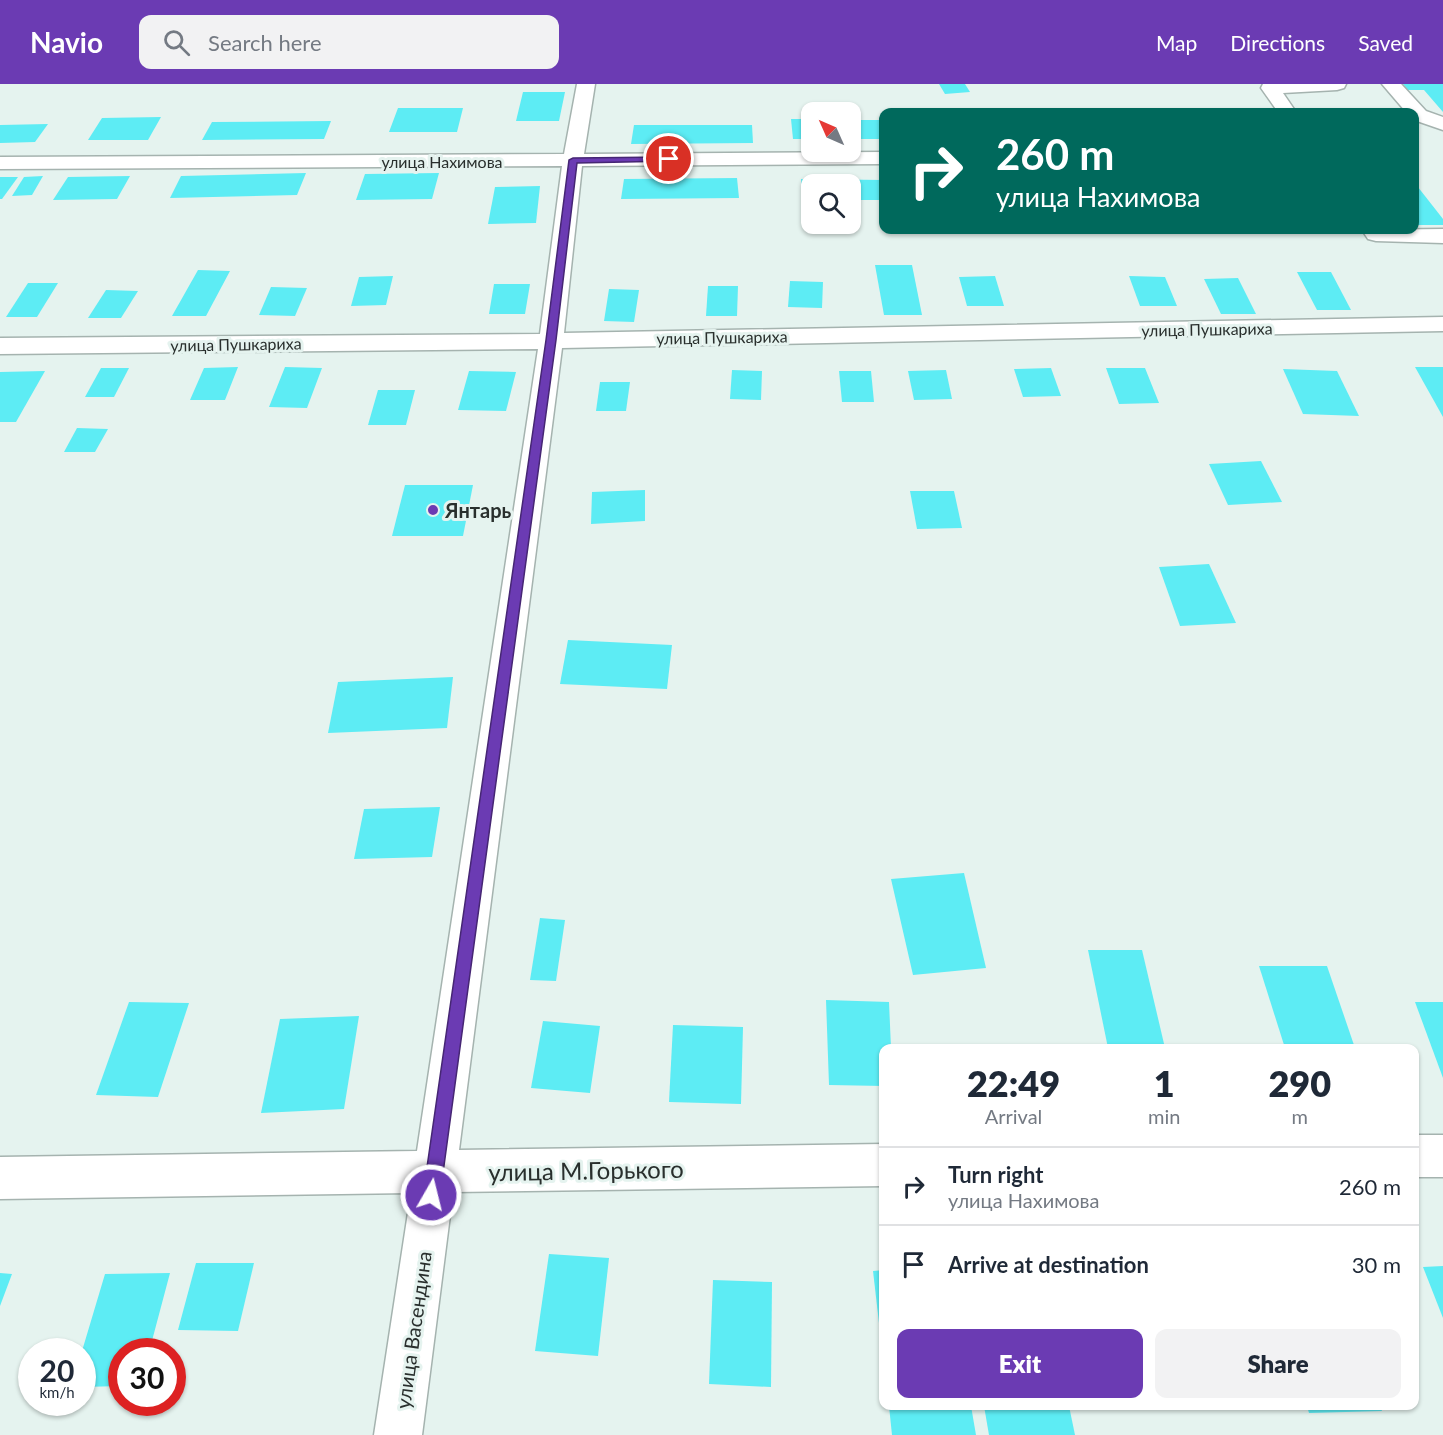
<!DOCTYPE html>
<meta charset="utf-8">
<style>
body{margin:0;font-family:Lato,sans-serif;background:#f2f2f3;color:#1f2937;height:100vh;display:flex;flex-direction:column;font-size:22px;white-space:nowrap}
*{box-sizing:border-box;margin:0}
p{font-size:20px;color:#747a83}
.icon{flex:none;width:33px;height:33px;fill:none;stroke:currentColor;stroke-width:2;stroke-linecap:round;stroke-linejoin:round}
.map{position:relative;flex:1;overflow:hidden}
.side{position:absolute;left:879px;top:960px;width:540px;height:366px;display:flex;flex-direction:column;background:#fff;border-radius:12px;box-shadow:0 2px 4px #0004}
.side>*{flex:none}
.hud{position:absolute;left:879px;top:24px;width:540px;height:126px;border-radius:12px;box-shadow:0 2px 4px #0004;background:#00695c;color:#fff;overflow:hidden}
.needle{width:39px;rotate:315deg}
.tools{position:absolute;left:801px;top:18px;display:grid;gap:12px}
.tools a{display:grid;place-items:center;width:60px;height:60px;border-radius:12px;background:#fff;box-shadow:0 2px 4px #0004;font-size:30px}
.speed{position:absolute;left:18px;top:1254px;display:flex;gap:12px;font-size:30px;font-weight:700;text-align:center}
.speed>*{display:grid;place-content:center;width:78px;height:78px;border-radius:50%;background:#fff;box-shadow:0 2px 4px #0004;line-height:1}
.speed small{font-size:15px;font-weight:400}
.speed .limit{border:9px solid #d22;background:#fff;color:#111}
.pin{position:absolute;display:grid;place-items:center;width:51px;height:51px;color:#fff;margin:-26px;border:3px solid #fff;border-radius:50%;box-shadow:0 2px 6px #0007}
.me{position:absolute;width:66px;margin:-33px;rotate:8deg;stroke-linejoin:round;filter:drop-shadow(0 0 4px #0008)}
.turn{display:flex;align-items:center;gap:21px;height:126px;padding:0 18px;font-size:27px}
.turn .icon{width:78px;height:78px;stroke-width:2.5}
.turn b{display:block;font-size:42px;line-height:51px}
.eta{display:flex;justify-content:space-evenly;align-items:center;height:102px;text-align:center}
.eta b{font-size:36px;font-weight:800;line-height:42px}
.action{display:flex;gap:12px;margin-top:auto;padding:12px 18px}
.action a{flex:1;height:69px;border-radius:12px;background:#6b3bb3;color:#fff;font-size:24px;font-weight:800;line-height:69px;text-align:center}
.action a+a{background:#f2f2f3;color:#1f2937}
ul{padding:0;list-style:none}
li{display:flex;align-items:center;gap:18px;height:78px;padding:0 18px;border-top:2px solid #e0e1e3}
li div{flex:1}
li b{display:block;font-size:22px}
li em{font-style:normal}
header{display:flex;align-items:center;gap:36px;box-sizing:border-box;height:84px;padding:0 30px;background:#6b3bb3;color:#fff}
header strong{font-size:28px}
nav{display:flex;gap:33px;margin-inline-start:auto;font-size:21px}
.search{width:420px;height:54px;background:#f2f2f3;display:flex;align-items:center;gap:15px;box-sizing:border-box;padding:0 21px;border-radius:12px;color:#747a83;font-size:22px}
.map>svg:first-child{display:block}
.building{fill:#5decf4}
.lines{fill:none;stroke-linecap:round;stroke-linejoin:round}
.minor-casing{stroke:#a5b3af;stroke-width:3}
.minor{fill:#fff;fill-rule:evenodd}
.route{fill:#6b3bb3;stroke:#462674;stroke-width:1.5}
.poi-dot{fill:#6b3bb3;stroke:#e5f3ef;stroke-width:2}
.labels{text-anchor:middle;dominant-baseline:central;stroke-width:6;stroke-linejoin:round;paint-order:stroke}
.far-street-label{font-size:16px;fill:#292f2d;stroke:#e5f3ef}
.poi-label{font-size:20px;font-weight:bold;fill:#292f2d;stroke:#e5f3ef;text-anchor:start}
.street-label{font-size:20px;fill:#292f2d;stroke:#e5f3ef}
.near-street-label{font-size:24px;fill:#292f2d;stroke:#e5f3ef}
</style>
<header>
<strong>Navio</strong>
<div class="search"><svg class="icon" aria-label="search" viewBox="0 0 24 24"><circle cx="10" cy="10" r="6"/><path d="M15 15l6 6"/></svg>Search here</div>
<nav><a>Map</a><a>Directions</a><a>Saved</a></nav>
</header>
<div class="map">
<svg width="1443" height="1351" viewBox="0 0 1443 1351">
<rect width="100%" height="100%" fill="#e5f3ef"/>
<!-- building -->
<g class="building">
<polygon points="939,0 965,0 970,8 945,10"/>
<polygon points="1403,0 1443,0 1443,28 1424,6 1408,6"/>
<polygon points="523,8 565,8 559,37 516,37"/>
<polygon points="398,24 463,24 457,48 389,48"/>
<polygon points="1308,25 1358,25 1361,28 1311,28"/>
<polygon points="161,33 148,56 88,56 102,34"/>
<polygon points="791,35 812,35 812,55 793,55"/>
<rect x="850" y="36" width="34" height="19"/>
<polygon points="331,37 324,55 202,56 212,38"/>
<polygon points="48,40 35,58 0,59 0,41"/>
<polygon points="634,41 752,41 753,59 631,60"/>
<polygon points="306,89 297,111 170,114 181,92"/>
<polygon points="439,89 432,115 356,116 365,90"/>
<polygon points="43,92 32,111 12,112 24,93"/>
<polygon points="130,92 117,115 53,116 68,93"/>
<polygon points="0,93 18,93 2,115 0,115"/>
<polygon points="737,94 739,114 621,115 624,95"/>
<polygon points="801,95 884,96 884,116 850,116 850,100 812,100 812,116 803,116"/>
<polygon points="1414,98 1443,135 1443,141 1414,141"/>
<polygon points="540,102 536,139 488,140 495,103"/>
<polygon points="875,181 912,181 922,231 884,231"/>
<polygon points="198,186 230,187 206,232 172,232"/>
<polygon points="1297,188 1331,188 1351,226 1317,226"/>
<polygon points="393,192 386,221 351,222 359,193"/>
<polygon points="995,192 1004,222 967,222 959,193"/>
<polygon points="1129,192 1165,193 1177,222 1140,222"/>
<polygon points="1238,194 1256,230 1221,230 1204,195"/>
<polygon points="790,197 823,198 822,224 788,223"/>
<polygon points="28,199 58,199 37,233 6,233"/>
<polygon points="494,200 530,200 525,230 489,230"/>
<polygon points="708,202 738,202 737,232 706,232"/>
<polygon points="271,203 307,204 295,232 259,231"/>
<polygon points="609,205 639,206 634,238 604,237"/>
<polygon points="106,206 138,207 121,234 88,234"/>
<polygon points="238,283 225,316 190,316 204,284"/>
<polygon points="285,283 322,284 307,324 269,323"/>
<polygon points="1415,283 1443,283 1443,333"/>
<polygon points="101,284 129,284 114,313 85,313"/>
<polygon points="1051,284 1061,312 1023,313 1014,285"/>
<polygon points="1106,284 1145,284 1159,319 1119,320"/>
<polygon points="1283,285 1337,287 1359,332 1303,330"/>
<polygon points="732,286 762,287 761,316 730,315"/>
<polygon points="946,286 952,315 914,316 908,287"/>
<polygon points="45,287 16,338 0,338 0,288"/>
<polygon points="469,287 516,288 506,327 458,326"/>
<polygon points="839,287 871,287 874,318 842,318"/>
<polygon points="600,298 630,298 626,327 596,327"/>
<polygon points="378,306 415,306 406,341 368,341"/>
<polygon points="77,344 108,345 95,368 64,368"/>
<polygon points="1261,377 1282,418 1228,421 1209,380"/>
<polygon points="405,401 473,401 463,452 392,452"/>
<polygon points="645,406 645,437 591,440 592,408"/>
<polygon points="910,407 954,407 962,444 917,445"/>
<polygon points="1209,480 1236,539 1180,542 1159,483"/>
<polygon points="568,556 672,561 667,605 560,600"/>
<polygon points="453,593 447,644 328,649 338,598"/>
<polygon points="440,723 432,773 354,775 364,725"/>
<polygon points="964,789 986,884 913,891 891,795"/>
<polygon points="540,834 565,836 556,897 530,896"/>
<polygon points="1088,866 1142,866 1165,964 1108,964"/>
<polygon points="1259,882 1327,882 1355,964 1285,964"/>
<polygon points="826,916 889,918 891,964 884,964 884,1002 829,1001"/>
<polygon points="129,918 189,919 158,1013 96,1011"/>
<polygon points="1415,918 1443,918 1443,994"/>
<polygon points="359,932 344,1025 261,1029 280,935"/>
<polygon points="543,937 600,942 590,1009 531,1004"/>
<polygon points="673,941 743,943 741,1020 669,1018"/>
<polygon points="549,1170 609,1174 598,1272 535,1267"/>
<polygon points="196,1179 254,1179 238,1247 178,1246"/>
<polygon points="1443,1182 1443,1234 1423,1183"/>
<polygon points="884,1186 884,1265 882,1265 873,1187"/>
<polygon points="0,1189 12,1190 0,1222"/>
<polygon points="170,1189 149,1268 122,1268 122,1302 82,1303 82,1267 105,1190"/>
<polygon points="713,1196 772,1198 771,1303 709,1300"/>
<polygon points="889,1322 971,1322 976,1351 892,1351"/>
<polygon points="984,1322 1069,1322 1075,1351 989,1351"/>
<polygon points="1307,1322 1380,1322 1382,1327 1309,1329"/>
</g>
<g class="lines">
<defs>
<g id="minor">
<polygon points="577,0 595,0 584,70 884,68 884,80 582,82 564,249 1443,233 1443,247 562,264 459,1066 884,1060 884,1102 453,1108 422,1351 374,1351 411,1109 0,1115 0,1073 417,1067 538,265 0,270 0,254 540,250 562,82 0,85 0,73 564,70"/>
<polygon points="1263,0 1346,0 1344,4 1337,6 1283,9 1296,28 1278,28 1261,4"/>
<polygon points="1382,0 1401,0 1426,27 1443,33 1443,46 1414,36 1414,28 1406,28"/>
<polygon points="1443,145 1443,159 1376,157 1368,155 1362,146"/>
<rect x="1414" y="1051" width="29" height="42"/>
</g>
</defs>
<!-- minor casing -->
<use href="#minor" class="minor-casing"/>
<!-- minor -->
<use href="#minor" class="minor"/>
</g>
<!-- route -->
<polygon class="route" points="669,73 672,74 672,77 577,79 556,256 440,1111 438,1117 431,1120 425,1117 423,1111 546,256 569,76 573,74"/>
<!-- markers -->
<circle class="poi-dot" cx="433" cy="426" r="6"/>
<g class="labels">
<!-- far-street labels -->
<g class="far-street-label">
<text x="442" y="77">улица Нахимова</text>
<text transform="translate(1207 245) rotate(-1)">улица Пушкариха</text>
<text transform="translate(722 253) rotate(-1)">улица Пушкариха</text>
<text transform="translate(236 260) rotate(-1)">улица Пушкариха</text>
</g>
<!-- poi labels -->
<g class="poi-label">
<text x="445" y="426">Янтарь</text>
</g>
<!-- street labels -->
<g class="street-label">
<text transform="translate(413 1246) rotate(-82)">улица Васендина</text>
</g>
<!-- near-street labels -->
<g class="near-street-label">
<text transform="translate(586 1086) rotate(-1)">улица М.Горького</text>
</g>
</g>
</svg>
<div class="tools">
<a><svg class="needle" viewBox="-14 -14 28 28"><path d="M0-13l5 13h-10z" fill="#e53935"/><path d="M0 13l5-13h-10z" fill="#747a83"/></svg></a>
<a><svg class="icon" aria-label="search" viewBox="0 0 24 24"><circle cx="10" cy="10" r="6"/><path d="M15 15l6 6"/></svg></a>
</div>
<div class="speed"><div>20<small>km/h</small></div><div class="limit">30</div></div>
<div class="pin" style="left:669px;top:75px;background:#d93025"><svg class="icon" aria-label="arrive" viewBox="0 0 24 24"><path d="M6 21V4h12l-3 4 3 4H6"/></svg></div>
<svg class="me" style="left:431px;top:1111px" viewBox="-20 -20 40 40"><circle r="17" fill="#6b3bb3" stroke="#fff" stroke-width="3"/><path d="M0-11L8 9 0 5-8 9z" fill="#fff"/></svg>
<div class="hud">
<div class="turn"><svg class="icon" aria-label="right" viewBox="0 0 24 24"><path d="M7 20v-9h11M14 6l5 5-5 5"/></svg><div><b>260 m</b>улица Нахимова</div></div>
</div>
<section class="side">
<div class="eta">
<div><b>22:49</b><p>Arrival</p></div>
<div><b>1</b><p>min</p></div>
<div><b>290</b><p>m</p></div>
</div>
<ul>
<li><svg class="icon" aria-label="right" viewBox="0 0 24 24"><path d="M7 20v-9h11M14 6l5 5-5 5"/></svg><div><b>Turn right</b><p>улица Нахимова</p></div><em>260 m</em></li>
<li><svg class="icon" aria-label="arrive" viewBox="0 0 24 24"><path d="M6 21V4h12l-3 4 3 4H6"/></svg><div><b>Arrive at destination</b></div><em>30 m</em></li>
</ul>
<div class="action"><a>Exit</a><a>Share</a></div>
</section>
</div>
